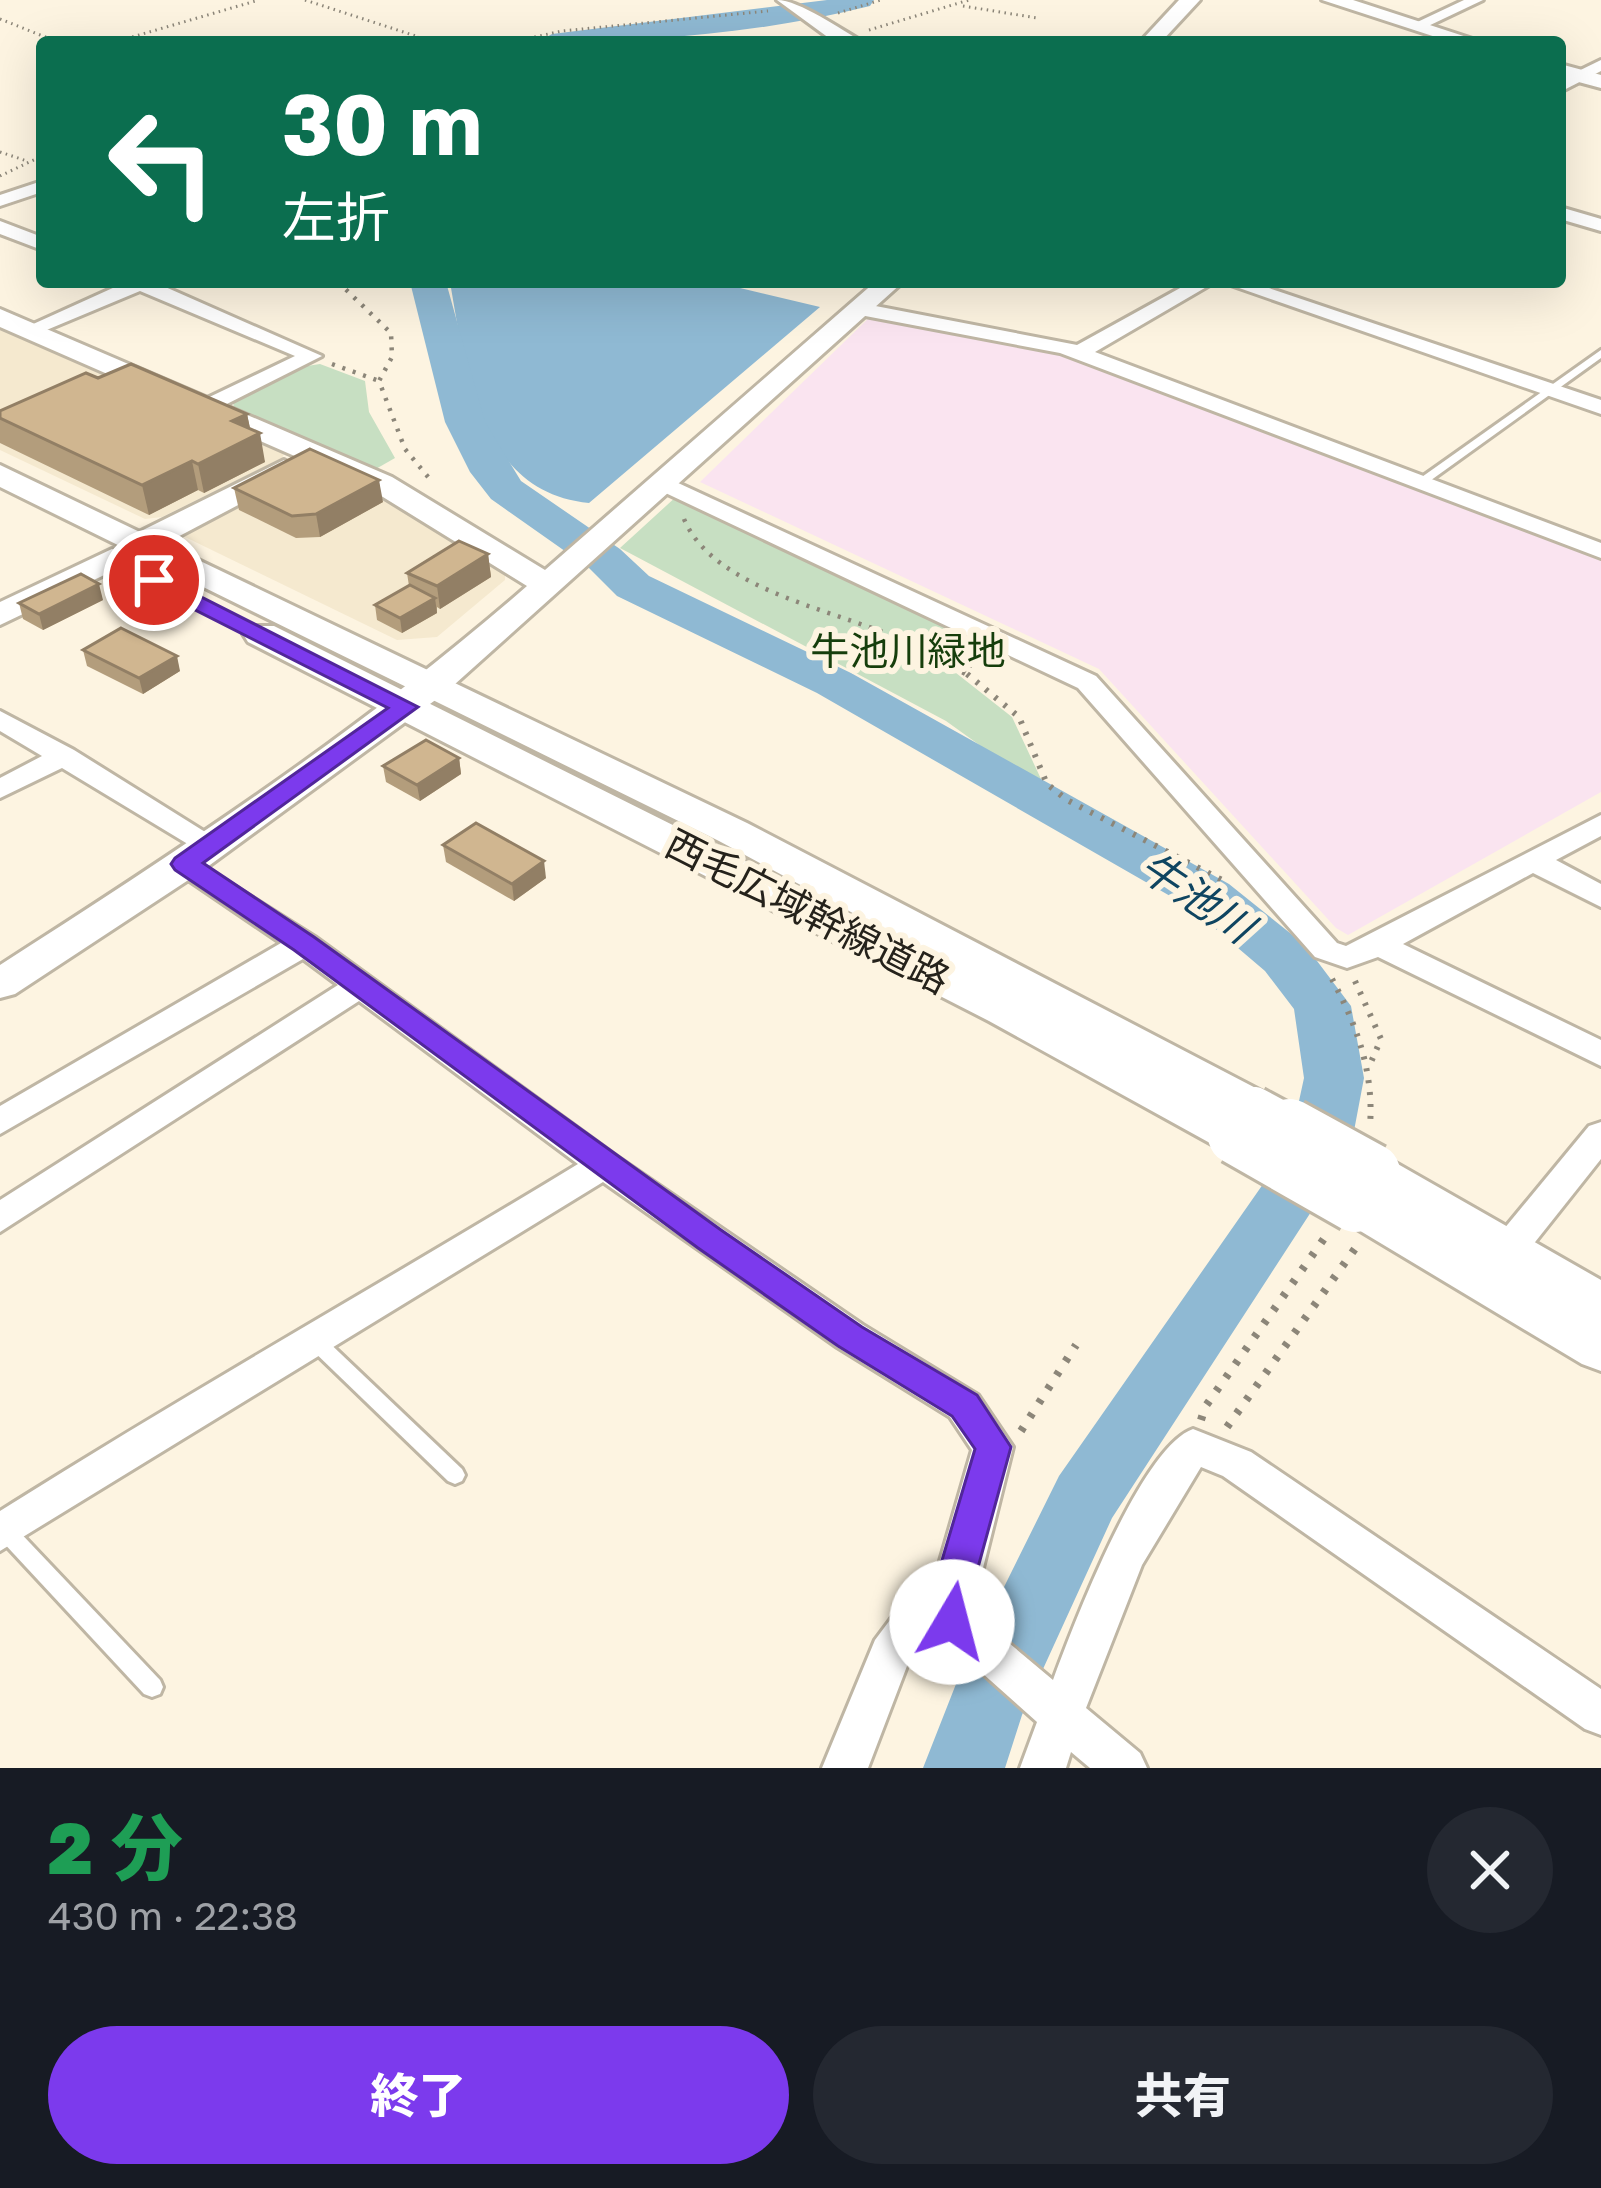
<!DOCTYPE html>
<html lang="ja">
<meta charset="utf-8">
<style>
body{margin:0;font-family:"Golos Text","Noto Sans JP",sans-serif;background:#242831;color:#f1f3f6;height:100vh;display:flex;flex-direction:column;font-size:45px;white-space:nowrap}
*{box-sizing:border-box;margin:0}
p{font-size:39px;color:#9ea1a6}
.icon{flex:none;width:66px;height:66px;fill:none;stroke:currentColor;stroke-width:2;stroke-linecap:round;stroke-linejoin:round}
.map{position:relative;height:1768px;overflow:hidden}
.panel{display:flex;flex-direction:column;background:#171b24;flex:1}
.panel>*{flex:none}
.top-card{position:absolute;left:36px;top:36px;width:1530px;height:252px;border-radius:12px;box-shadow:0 12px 48px #0002;background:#0b6e4f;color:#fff;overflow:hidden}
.pin{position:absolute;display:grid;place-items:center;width:102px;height:102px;color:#fff;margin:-51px;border:6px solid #fff;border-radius:50%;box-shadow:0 3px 12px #0007}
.me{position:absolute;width:132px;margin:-66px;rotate:8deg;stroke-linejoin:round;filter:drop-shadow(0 0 9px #0008)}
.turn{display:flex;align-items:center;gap:42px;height:252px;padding:0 48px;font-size:54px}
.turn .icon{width:156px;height:156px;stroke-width:2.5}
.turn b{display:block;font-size:84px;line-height:102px}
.round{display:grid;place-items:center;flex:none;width:126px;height:126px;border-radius:63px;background:#242831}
.overview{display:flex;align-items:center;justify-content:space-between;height:204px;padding:0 48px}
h1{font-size:72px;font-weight:800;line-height:90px;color:#1e9e55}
.cta{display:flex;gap:24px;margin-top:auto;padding:24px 48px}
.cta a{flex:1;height:138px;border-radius:72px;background:#7c3aed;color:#fff;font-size:48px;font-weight:800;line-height:138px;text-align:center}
.cta a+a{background:#242831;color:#f1f3f6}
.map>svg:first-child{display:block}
.built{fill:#f5e9cf}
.education{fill:#fae4f0}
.green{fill:#c7dfc2}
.water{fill:#8fb9d3}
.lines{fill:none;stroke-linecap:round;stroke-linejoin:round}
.river{fill:#8fb9d3;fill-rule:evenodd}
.service-casing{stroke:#bfb6a4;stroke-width:6}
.minor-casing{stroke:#bfb6a4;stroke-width:6}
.tertiary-casing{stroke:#bfb6a4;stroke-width:6}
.secondary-casing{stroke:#bfb6a4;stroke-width:6}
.path-far3{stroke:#8c8679;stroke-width:3;stroke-dasharray:1.5 4.5;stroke-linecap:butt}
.path-far2{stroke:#8c8679;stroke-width:4.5;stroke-dasharray:3 8;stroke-linecap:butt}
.path-far1{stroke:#8c8679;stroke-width:6;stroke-dasharray:3 9;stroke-linecap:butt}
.path{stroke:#8c8679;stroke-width:8;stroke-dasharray:4.5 12;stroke-linecap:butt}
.service{fill:#fff;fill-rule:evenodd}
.minor{fill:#fff;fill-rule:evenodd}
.tertiary{fill:#fff;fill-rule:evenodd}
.secondary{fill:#fff;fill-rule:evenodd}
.secondary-bridge-far1-casing{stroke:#bfb6a4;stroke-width:48;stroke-linecap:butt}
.secondary-bridge-casing{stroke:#bfb6a4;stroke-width:62;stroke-linecap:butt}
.secondary-bridge-far1{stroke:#fff;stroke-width:42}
.secondary-bridge{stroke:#fff;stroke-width:56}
.wall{fill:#b39d7c}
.shaded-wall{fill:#927f65}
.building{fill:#d0b690;stroke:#927f65;stroke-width:3}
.route{fill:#7c3aed;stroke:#51269a;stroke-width:3}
.labels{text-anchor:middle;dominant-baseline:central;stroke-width:12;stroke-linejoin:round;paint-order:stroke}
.park-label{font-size:39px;fill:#163e0c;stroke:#fdf4e1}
.street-label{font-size:39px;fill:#25221b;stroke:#fdf4e1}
.water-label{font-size:42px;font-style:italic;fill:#0f4561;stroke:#fdf4e1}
</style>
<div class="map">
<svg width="1601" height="1768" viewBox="0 0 1601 1768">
<rect width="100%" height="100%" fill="#fdf4e1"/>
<!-- built -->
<g class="built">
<polygon points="0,325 286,450 282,458 162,517 145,519 0,450"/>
<polygon points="303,467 383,495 505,573 505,580 437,637 397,640 183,536 186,527"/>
</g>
<!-- education -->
<polygon class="education" points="874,313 1058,351 1601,556 1601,792 1348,935 1336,928 1099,669 700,482"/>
<!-- green -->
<g class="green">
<polygon points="320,364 365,381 369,412 395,458 374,470 234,408 233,402 307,366"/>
<polygon points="678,495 970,630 963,661 951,669 1012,717 1041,779 1031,782 946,721 620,548"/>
</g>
<!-- water -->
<path class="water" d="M450,282h265l105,25 -231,196c-110,-10 -124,-135 -139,-221z"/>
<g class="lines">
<!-- river -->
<g class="river">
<path d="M827,0h47l-4,6c-108,27 -221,36 -332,36l14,-8z"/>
<polygon points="410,282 446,282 485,422 521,481 620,549 649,576 851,673 1229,884 1305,945 1351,1006 1364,1078 1350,1152 1112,1518 1022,1715 1005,1768 923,1768 956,1684 1059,1476 1289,1147 1304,1078 1294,1009 1265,971 1191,908 817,693 617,596 589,568 491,499 470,472 445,422"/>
</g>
<defs>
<g id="service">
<polygon points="1601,350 1601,358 1427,483 1419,483 1419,479"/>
<polygon points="314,1332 321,1335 462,1469 465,1475 462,1481 455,1484 448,1481 307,1345 305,1340 307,1335"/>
<polygon points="5,1521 12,1524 160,1680 163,1687 160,1694 152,1697 144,1694 0,1539 0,1523"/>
</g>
<g id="minor">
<path d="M777,0c22,0 65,30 86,42l-30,-1z"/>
<polygon points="1464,0 1483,0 1424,28 1411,25"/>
<polygon points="1601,60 1601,71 1560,92 1560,80"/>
<polygon points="42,181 42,192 0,206 0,195"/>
<polygon points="1560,207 1601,219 1601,231 1560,219"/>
<polygon points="0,221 42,237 42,250 0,234"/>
<polygon points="126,282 154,282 322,356 207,414 196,407 199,402 295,356 140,291 37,334 20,330"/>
<polygon points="1191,282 1215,282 1095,352 1601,543 1601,558 1060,353 860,315 850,309 860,303 1077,345"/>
<polygon points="1222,282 1251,282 1601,400 1601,414"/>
<polygon points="663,476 1096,676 1337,943 1346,946 1601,815 1601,836 1556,860 1601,884 1601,907 1533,873 1403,944 1601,1040 1601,1066 1378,957 1347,968 1315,957 1078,688 655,488 655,478"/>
<polygon points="0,711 74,750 226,845 221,852 201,852 62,768 0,798 0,778 42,756 0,731"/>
<path d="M185,855l130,82 301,219 247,169 115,70 35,52 -41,165 81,68c20,-54 88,-233 140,-251l58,23 350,237v46l-16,-6 -362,-253 -22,-9 -59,98 -56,143 54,45 7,15h-57l-19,-16 -5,16h-46l17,-46 -102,-91 -28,35 -39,102h-46l53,-128 27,-36 29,-12 41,-142 -22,-33 -113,-70 -234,-165 -603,369v-40c190,-120 386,-230 578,-347l-219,-163 -359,231v-32l338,-215 -35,-26 -303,175v-28l281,-163 -106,-72 -5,-7 5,-7z"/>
<polygon points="1601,1122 1601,1159 1520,1261 1507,1265 1494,1261 1489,1251 1494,1241 1589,1126"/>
</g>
<g id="tertiary">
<polygon points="1179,0 1200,0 1161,42 1140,42"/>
<polygon points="1322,0 1353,0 1482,42 1451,42"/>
<polygon points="1560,64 1601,75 1601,88 1560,77"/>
<path d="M875,282h28l-458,411 -246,180 -184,121 -15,4v-33c184,-118 362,-235 527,-379l-157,-97 -370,-162v-18l392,168 153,93z"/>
<polygon points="284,460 299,469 295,475 151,551 140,553 124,544 129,537"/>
<polygon points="112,549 123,552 128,559 123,566 0,625 0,602"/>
</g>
<g id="secondary">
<polygon points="0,465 747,823 1271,1096 1278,1108 1271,1120 1254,1125 1260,1136 1253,1148 1236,1154 1219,1148 989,1021 248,642 243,634 248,626 274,626 903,940 719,841 0,487"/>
<polygon points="1372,1154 1389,1159 1601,1280 1601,1371 1582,1364 1337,1217 1330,1204 1337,1191 1355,1185 1348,1172 1355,1159"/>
</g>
</defs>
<!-- service casing -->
<use href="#service" class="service-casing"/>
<!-- minor casing -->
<use href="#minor" class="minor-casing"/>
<!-- tertiary casing -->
<use href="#tertiary" class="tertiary-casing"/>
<!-- secondary casing -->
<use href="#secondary" class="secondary-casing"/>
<!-- path-far3 -->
<g class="path-far3">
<polyline points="305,0 419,37 411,42"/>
<polyline points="963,6 1037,18"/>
<polyline points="838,13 881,0"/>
<polyline points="0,19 58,42"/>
<polyline points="869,30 969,0"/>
<polyline points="115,42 259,0"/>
<polyline points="511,42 562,31 768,11"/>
<polyline points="0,152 27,161"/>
<polyline points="0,176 42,156"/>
</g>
<!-- path-far2 -->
<g class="path-far2">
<polyline points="338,282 391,333 392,357 379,381 405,449 433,483"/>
<polyline points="332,364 379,381"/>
<path d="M684,519c31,74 161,92 232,127"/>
</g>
<!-- path-far1 -->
<g class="path-far1">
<polyline points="910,643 967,674 972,655"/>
<polyline points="967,674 1019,717 1047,784 1067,800 1226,882"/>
<path d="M1332,979c25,47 42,93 38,147"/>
<polyline points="1355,981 1381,1039 1371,1062"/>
</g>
<!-- path -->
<g class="path">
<polyline points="1201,1420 1205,1407 1328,1233"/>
<polyline points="1227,1427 1359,1243"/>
<polyline points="1021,1431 1076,1345"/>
</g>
<!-- service -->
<use href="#service" class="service"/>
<!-- minor -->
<use href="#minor" class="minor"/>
<!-- tertiary -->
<use href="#tertiary" class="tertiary"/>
<!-- secondary -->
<use href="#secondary" class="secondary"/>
<defs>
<polyline id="secondary-bridge-far1" points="1254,1108 1295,1130"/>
<g id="secondary-bridge">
<polyline points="1290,1127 1372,1172"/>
<polyline points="1236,1136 1355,1204"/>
</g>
</defs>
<!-- secondary-bridge-far1 casing -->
<use href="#secondary-bridge-far1" class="secondary-bridge-far1-casing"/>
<!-- secondary-bridge casing -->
<use href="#secondary-bridge" class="secondary-bridge-casing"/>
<!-- secondary-bridge-far1 -->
<use href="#secondary-bridge-far1" class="secondary-bridge-far1"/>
<!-- secondary-bridge -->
<use href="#secondary-bridge" class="secondary-bridge"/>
</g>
<!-- wall -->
<g class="wall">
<polygon points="0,411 247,414 250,429 265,462 204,493 198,490 149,515 0,443"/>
<polygon points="234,488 383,502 320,537 296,538 239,510"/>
<polygon points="488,554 491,577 440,609 437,607 437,613 402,633 377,620 375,605 409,586 407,573"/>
<polygon points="103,600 43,630 23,619 19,603"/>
<polygon points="83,650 180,671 143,694 87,666"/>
<polygon points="459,758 461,774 420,801 386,782 383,766"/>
<polygon points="443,845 546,878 514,901 446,862"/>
</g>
<!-- shaded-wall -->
<g class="shaded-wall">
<polygon points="247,414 252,437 260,433 265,462 204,493 198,464 232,421"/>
<polygon points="192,461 198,490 149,515 142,485"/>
<polygon points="379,480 383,502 320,537 316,514"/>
<polygon points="488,554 491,577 440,609 437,586"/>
<polygon points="99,584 103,600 43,630 39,614"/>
<polygon points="435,598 437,613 402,633 400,618"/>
<polygon points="177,656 180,671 143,694 139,678"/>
<polygon points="459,758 461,774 420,801 417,785"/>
<polygon points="544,861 546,878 514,901 512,884"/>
</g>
<!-- building -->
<g class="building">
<polygon points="131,364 247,414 232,421 260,433 198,464 192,461 142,485 0,418 0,411 86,373 98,378"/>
<polygon points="310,449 379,480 316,514 292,516 234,488"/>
<polygon points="459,541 488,554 437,586 407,573"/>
<polygon points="81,574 99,584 39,614 19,603"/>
<polygon points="410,585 435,598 400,618 375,605"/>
<polygon points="121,628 177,656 139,678 83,650"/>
<polygon points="426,740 459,758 417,785 383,766"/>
<polygon points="476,823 544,861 512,884 443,845"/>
</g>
<!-- route -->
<polygon class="route" points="154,573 418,707 203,863 314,937 721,1230 862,1327 977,1395 1011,1447 968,1604 972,1622 966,1634 952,1639 939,1634 929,1604 975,1449 952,1416 838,1346 698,1248 294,950 175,870 171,864 175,858 388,708 146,585 146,575"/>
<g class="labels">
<!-- park labels -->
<g class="park-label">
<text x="908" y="650">牛池川緑地</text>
</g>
<!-- street labels -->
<g class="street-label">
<text transform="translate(808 911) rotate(27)">西毛広域幹線道路</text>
</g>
<!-- water labels -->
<g class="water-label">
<text transform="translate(1197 896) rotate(34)">牛池川</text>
</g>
</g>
</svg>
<div class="pin" style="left:154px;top:580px;background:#d93025"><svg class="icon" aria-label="arrive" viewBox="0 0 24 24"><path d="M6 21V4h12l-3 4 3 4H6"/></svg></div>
<svg class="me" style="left:952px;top:1622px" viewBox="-20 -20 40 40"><circle r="19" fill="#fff"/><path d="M0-13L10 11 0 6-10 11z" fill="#7c3aed"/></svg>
<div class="top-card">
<div class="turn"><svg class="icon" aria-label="left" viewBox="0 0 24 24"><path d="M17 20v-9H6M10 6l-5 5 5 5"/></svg><div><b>30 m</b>左折</div></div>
</div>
</div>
<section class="panel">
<div class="overview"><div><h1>2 分</h1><p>430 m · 22:38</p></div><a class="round"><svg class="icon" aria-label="close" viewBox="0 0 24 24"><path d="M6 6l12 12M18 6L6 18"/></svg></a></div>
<div class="cta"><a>終了</a><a>共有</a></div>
</section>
